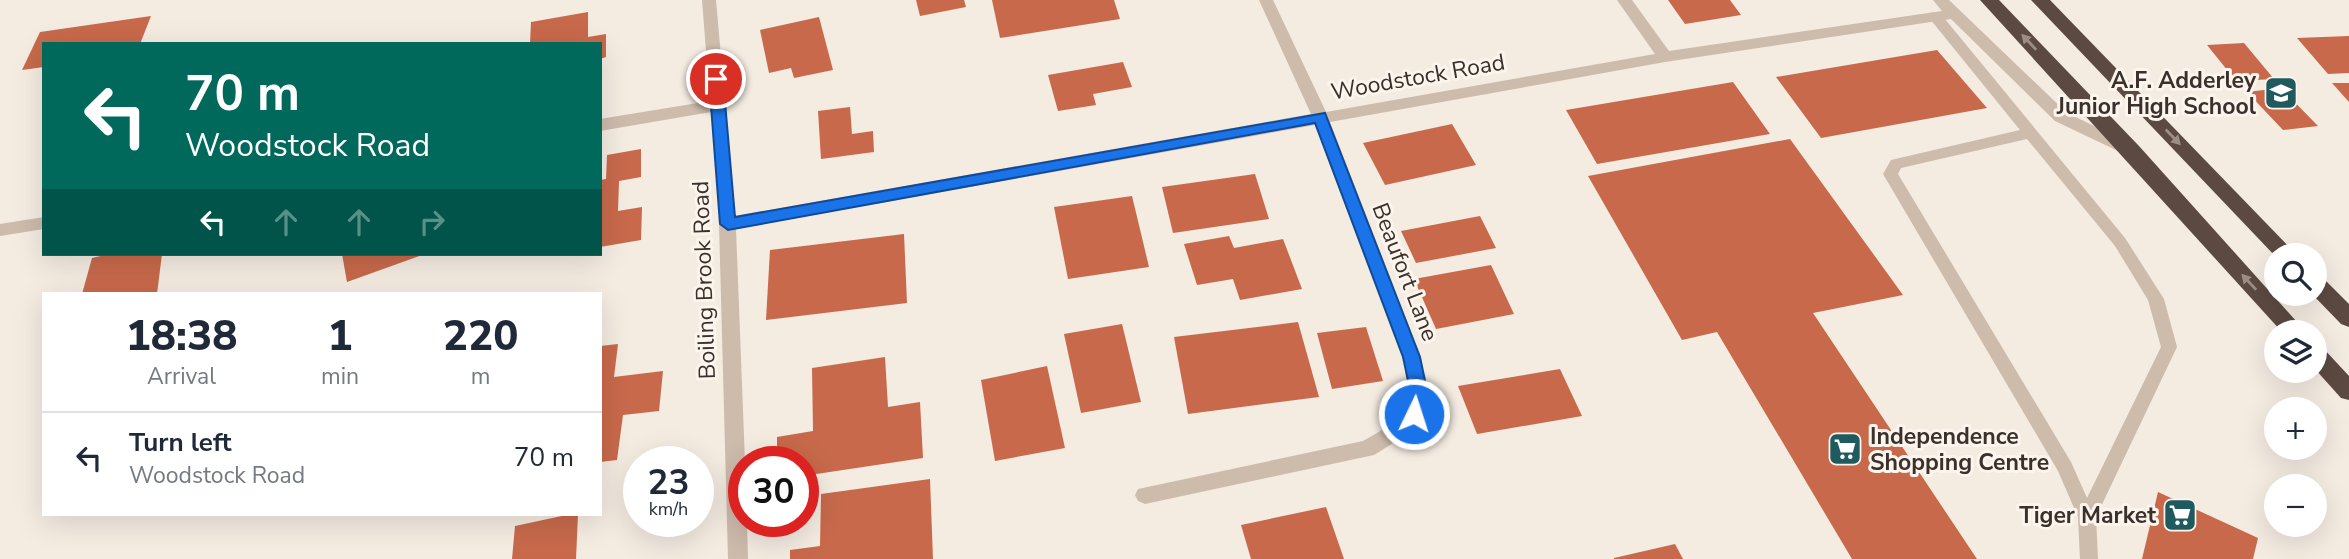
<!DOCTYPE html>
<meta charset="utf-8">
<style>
body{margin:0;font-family:"Nunito Sans",sans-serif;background:#f6f6f7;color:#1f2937;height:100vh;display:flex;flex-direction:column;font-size:26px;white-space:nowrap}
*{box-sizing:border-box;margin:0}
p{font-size:23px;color:#747a83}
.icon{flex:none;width:38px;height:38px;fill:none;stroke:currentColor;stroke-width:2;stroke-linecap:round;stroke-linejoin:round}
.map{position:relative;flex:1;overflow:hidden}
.details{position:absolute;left:42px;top:292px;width:560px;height:224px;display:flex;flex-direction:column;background:#fff;border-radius:0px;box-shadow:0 7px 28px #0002}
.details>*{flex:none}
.guide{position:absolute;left:42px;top:42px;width:560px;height:214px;border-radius:0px;box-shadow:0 7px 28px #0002;background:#00695c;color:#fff;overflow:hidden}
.buttons{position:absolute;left:2264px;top:243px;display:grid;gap:14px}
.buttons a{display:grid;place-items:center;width:63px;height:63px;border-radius:50%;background:#fff;box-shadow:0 7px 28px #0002;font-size:35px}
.speed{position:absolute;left:623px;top:446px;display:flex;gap:14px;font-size:35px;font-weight:700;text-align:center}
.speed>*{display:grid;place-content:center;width:91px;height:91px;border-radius:50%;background:#fff;box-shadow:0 7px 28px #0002;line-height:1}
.speed small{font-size:18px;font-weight:400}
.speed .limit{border:10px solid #d22;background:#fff;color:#111}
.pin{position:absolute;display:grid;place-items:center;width:60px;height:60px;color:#fff;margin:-30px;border:4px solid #fff;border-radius:50%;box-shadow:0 2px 7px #0007}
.me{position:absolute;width:77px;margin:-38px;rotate:4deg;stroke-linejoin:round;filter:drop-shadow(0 0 5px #0008)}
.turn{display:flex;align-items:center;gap:24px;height:147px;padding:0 28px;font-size:32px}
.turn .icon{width:91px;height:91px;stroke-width:2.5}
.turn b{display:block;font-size:49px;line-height:60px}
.lanes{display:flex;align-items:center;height:66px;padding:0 28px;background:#0003;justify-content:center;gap:35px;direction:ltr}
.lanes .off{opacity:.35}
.eta{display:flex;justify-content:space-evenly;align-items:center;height:119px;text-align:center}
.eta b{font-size:42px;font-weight:800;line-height:49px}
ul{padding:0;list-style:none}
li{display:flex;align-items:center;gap:21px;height:91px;padding:0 28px;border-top:2px solid #e0e1e3}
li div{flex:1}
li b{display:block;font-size:26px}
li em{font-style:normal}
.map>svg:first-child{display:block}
.building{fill:#c8694b}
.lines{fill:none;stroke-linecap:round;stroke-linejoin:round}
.lane{fill:#cdbbac;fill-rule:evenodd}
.street{fill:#cdbbac;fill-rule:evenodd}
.highway{fill:#5c4a42;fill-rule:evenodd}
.oneway{fill:#9c8e87}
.route{fill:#1a73e8;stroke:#114b97;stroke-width:2}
.labels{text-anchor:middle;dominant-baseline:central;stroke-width:6;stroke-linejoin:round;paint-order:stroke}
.street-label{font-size:23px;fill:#3b302b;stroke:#fbf5ee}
.poi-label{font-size:23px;font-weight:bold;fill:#3b302b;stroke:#fbf5ee;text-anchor:end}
</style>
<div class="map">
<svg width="2349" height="559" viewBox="0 0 2349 559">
<rect width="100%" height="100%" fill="#f4ebe1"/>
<!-- building -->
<g class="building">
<polygon points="916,0 964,0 966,7 920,16"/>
<polygon points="992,0 1114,0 1120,19 1000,38"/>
<polygon points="1668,0 1730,0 1741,15 1685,24"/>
<polygon points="588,12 588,37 606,34 606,57 600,59 600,44 530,44 531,22"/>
<polygon points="151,16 140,44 44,44 44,67 22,70 40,32"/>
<polygon points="819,17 833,70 794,78 791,68 769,73 760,30"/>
<polygon points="2349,36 2349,73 2328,74 2297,38"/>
<polygon points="2244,43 2274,79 2236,81 2207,45"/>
<polygon points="1937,50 1987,108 1821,138 1776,77"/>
<polygon points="1123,62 1132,87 1093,94 1096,105 1058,111 1048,75"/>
<polygon points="1733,82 1770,134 1597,164 1566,110"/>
<polygon points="2332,83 2349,83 2349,102"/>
<polygon points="2281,88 2318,126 2283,130 2247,92"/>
<polygon points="850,107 852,134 873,131 874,152 821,159 818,111"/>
<polygon points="1452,124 1476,165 1385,185 1363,143"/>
<polygon points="1790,139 1903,295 1813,313 1977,559 1852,559 1717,332 1682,340 1588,176"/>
<polygon points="641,149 641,177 619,181 618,211 642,207 641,240 600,247 600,180 606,179 607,155"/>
<polygon points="1255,174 1269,219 1173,233 1162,187"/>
<polygon points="1132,196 1149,267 1068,279 1054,207"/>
<polygon points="1480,216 1496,248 1416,263 1401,231"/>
<polygon points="904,234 907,303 766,320 770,250"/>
<polygon points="1229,236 1234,248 1283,239 1302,289 1240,300 1233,279 1197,285 1184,244"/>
<polygon points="109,254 162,254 157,294 82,294 92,258"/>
<polygon points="342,254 425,254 347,282"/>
<polygon points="1491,265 1514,314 1436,329 1414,279"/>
<polygon points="1298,322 1319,397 1188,414 1174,337"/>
<polygon points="1122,324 1141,402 1081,413 1064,334"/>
<polygon points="1366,327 1383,381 1332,389 1317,333"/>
<polygon points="618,344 614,377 663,371 659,411 623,415 617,460 600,462 600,346"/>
<polygon points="885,357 888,407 920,402 923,458 803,476 803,462 777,462 777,437 813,431 812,368"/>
<polygon points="1047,366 1065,448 995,461 981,380"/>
<polygon points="1560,369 1582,416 1477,434 1458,386"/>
<polygon points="930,479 933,559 790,559 790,550 820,546 821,494"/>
<polygon points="2158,492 2258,538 2253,559 2142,559"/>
<polygon points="1326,507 1344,559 1251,559 1241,525"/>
<polygon points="571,514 578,514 576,559 512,559 515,526"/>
<polygon points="1675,544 1683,559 1614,559 1614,558"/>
</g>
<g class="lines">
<!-- lane -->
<path class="lane" d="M1935,12l5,1 185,225 39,61 13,48 -81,170 2,42h-18l-2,-42 -20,-46 -175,-297 8,-14 129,-30 -90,-111v-6zM2027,139l88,107 33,54 13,47 -74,151 -16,-36 -173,-288 3,-6z"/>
<!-- street -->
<g class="street">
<path d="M702,0h14l19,216 576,-102 -52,-114h14l53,112 329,-58 -38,-54h15l37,51 273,-40 -9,-11h16l118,113 65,31 2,4 -2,4h-12l-65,-31 -104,-102 -286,43 -335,60 91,235 5,34 -4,23 -19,23 -29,18 -229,49 -7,-3 -3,-6 3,-6 225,-48c44,-24 49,-35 40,-84l-88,-232 -579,104 9,233 -1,60h3l1,37h-20l-10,-374 -7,-73 -111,19v-12l110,-18z"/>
<polygon points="44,217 44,229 0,236 0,224"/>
</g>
<!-- highway -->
<g class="highway">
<polygon points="1980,0 1999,0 2139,146 2306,332 2282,332"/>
<polygon points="2031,0 2050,0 2298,256 2277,258"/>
<polygon points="2315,275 2322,277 2349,304 2349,327 2341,324 2312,294 2315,294"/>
<polygon points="2315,345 2323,348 2349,376 2349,400 2341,398 2315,369"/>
</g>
</g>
<!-- one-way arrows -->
<defs><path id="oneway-solid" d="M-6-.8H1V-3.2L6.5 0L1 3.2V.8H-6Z" transform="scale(1.75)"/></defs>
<g class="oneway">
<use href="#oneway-solid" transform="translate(2029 42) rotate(-133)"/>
<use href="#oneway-solid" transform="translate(2173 137) rotate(46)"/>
<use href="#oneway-solid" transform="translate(2249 282) rotate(-133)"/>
</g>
<!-- route -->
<polygon class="route" points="716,74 723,79 735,217 1325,113 1420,357 1427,390 1420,419 1414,422 1406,414 1410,390 1403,357 1315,123 728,230 720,224 709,79"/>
<!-- icons -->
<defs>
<symbol id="school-square" viewBox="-11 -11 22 22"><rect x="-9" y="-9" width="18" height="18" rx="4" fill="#1f5a5e" stroke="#fbf5ee"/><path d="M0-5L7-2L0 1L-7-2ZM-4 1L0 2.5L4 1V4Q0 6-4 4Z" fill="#fff"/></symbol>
<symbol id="supermarket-square" viewBox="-11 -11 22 22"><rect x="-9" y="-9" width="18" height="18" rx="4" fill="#1f5a5e" stroke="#fbf5ee"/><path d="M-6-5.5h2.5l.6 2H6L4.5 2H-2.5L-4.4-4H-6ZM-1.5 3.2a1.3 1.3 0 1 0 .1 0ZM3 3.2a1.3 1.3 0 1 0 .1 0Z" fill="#fff"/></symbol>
</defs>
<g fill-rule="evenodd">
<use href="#school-square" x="2262" y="74" width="38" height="38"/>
<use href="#supermarket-square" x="1826" y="430" width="38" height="38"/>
<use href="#supermarket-square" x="2161" y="496" width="38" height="38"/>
</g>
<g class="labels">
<!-- street labels -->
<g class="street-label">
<text transform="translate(1418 77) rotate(-10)">Woodstock Road</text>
<text transform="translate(1405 272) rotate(69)">Beaufort Lane</text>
<text transform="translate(704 280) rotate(-92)">Boiling Brook Road</text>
</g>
<!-- poi labels -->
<g class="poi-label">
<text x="2256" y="80">A.F. Adderley<tspan x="2256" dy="26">Junior High School</tspan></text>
<text x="1870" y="436" text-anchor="start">Independence<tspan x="1870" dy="26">Shopping Centre</tspan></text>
<text x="2156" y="515">Tiger Market</text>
</g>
</g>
</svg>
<div class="buttons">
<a><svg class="icon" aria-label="search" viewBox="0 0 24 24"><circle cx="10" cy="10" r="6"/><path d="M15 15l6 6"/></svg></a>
<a><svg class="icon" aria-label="layers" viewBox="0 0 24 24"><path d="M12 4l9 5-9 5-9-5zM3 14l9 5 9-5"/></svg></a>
<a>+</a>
<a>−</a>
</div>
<div class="speed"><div>23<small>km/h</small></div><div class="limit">30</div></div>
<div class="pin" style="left:716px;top:79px;background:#d93025"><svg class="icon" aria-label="arrive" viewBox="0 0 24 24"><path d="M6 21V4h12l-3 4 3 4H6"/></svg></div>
<svg class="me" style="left:1414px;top:414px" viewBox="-20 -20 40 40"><circle r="17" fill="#1a73e8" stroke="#fff" stroke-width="3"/><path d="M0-11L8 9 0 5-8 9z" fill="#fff"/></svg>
<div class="guide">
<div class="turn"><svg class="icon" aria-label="left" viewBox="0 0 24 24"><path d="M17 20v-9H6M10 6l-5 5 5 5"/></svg><div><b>70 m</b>Woodstock Road</div></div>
<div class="lanes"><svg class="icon" aria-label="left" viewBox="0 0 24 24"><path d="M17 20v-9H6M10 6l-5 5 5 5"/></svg><svg class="icon off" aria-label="ahead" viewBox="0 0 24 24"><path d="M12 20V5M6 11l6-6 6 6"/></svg><svg class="icon off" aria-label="ahead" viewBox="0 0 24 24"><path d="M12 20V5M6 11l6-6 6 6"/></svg><svg class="icon off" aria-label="right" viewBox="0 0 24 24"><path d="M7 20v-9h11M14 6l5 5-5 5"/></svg></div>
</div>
<section class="details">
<div class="eta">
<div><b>18:38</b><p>Arrival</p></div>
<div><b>1</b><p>min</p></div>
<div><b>220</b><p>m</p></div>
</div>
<ul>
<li><svg class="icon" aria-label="left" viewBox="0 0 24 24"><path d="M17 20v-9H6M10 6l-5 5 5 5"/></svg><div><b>Turn left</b><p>Woodstock Road</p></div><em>70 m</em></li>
</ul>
</section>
</div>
